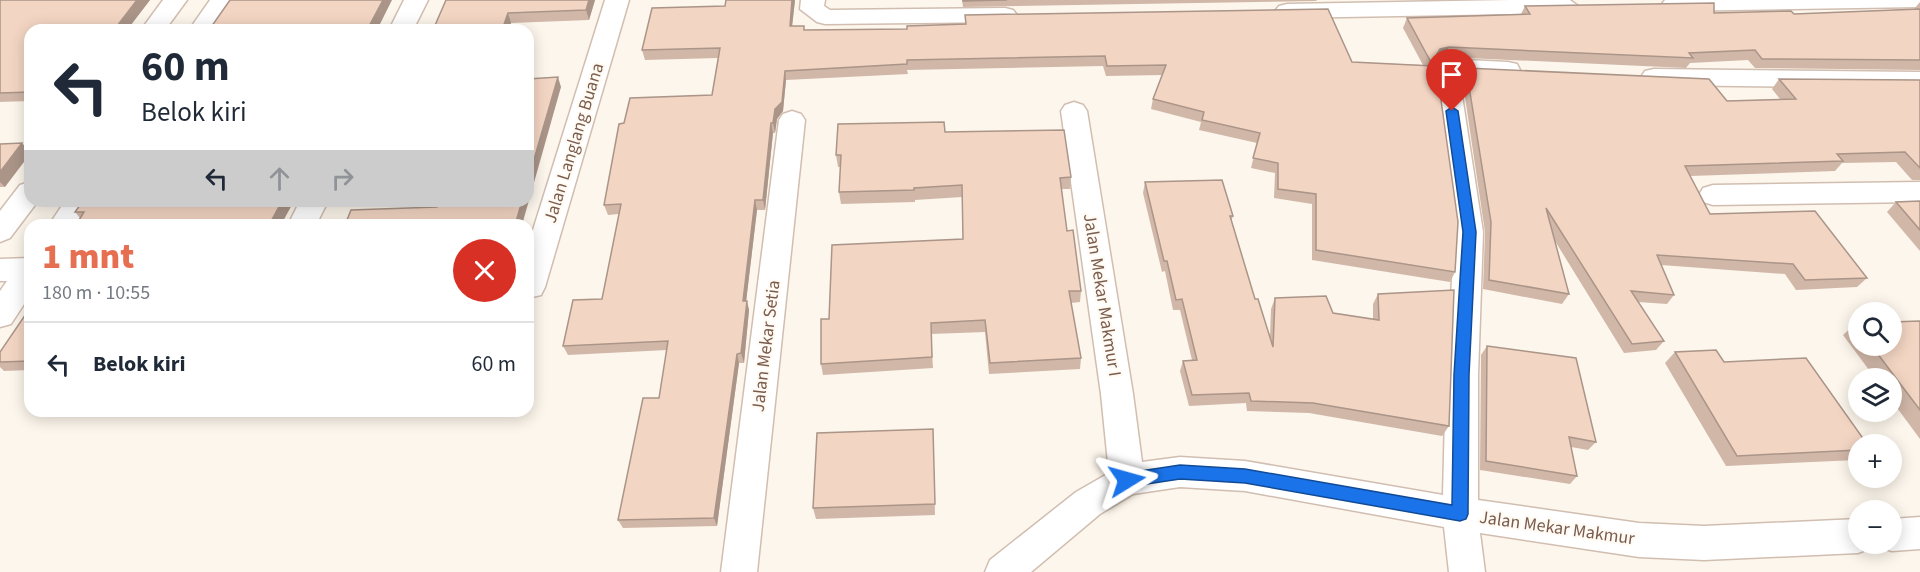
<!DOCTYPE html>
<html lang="id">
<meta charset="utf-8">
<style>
body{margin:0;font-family:"Source Sans 3",sans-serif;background:#f2f2f3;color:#1f2937;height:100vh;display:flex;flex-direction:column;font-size:22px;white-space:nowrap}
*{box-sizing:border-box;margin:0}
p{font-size:20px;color:#747a83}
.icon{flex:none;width:33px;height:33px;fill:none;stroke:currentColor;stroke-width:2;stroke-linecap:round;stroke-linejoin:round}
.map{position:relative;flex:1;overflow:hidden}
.side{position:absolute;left:24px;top:219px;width:510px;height:198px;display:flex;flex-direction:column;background:#fff;border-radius:18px;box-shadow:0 3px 15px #0003}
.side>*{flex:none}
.hud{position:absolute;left:24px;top:24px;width:510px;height:183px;border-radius:18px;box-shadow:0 3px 15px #0003;background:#fff;color:#1f2937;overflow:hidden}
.controls{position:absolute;left:1848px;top:302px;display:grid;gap:12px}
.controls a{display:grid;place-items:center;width:54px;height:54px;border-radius:50%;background:#fff;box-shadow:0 3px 15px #0003;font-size:30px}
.pin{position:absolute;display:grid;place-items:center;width:51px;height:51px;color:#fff;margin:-62px -26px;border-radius:50% 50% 50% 0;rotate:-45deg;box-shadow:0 0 6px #0007}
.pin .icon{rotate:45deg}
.me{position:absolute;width:66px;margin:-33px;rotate:82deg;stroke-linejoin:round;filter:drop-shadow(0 0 4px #0008)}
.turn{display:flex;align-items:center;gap:21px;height:126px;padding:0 18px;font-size:27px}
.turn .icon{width:78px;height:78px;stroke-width:2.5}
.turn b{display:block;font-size:42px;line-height:51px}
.lanes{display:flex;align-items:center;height:57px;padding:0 18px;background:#0003;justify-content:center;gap:30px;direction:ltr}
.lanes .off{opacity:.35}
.round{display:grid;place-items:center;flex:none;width:63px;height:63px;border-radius:32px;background:#f2f2f3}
.headline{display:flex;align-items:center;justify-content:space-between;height:102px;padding:0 18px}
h1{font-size:36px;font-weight:800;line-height:45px;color:#e76f51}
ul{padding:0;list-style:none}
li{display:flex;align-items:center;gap:18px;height:84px;padding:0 18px;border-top:2px solid #e0e1e3}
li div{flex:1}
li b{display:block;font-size:22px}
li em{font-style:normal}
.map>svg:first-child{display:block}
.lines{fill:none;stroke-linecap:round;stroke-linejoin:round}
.minor-casing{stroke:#d1beb0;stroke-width:3}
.minor{fill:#fff;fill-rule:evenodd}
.wall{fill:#d1b7a8}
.shaded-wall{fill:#aa9588}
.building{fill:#f3d5c3;stroke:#aa9588;stroke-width:1.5}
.route{fill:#1a73e8;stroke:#114b97;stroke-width:1.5}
.labels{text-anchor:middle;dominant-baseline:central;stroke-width:4.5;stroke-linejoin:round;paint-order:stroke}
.street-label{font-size:18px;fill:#7a5c4d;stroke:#fffaf3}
</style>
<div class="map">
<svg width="1920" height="572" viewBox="0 0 1920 572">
<rect width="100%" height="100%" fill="#fdf6ec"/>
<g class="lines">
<defs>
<g id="minor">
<polygon points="163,0 187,0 165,30 141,30"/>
<polygon points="210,0 234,0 213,30 189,30"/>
<polygon points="404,0 428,0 413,30 389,30"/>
<polygon points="605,0 629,0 545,287 541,295 528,298 528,246"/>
<polygon points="801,0 825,0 824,6 830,10 1005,8 1013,10 1017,15 1013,20 1005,22 825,24 817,22 800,9"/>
<polygon points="1510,0 1570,0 1578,6 1574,11 1566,13 1287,18 1279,16 1275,11 1279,6 1287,4"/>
<polygon points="1665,0 1920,0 1920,7 1674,11 1666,9 1662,4"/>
<polygon points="1445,59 1508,62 1517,64 1520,70 1517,76 1508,78 1459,76 1483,232 1478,375 1478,500 1639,523 1704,526 1858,519 1858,543 1873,543 1871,548 1858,553 1704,560 1639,557 1480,533 1485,572 1449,572 1444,527 1245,491 1180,487 1133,494 1100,514 1031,572 985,572 990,560 1076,492 1109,473 1101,394 1061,111 1065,105 1074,102 1083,105 1087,111 1133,394 1142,462 1180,457 1245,461 1443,495 1446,375 1455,232 1433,67 1436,61"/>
<polygon points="1654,69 1920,72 1920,88 1654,85 1645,83 1641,77 1645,71"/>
<polygon points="792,111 801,114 805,120 757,572 721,572 779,120 783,114"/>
<polygon points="30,182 30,201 38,201 10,238 0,242 0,211 20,185"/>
<polygon points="1920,182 1920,202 1713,205 1703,202 1699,195 1703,188 1713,185"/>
<polygon points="65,201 94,201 78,225 49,225"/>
<polygon points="300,201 328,201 316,225 288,225"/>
<polygon points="30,258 30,295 11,324 0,327 0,291 7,281 0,281 0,259"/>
<polygon points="1920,517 1920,549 1892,551 1879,547 1878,543 1892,543 1892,519"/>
</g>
</defs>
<!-- minor casing -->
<use href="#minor" class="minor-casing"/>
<!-- minor -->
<use href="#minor" class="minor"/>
</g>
<!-- wall -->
<g class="wall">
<polygon points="0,0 150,0 127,30 30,30 30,101 0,102"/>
<polygon points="446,0 595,0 589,20 511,23 509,30 433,30"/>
<polygon points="726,0 795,0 792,26 804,26 804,30 907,29 965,24 965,15 1352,62 1423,65 1403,28 1407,18 1521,14 1525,6 1714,13 1794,14 1914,9 1920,2 1920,70 1755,68 1748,60 1690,63 1686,68 1445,57 1436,59 1455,272 1450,282 1312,260 1312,204 1274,198 1275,173 1251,168 1257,143 1199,130 1201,122 1151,109 1153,99 1163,75 1106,76 1103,66 907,70 908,74 786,80 783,111 777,119 775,133 773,133 765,210 757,210 746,301 749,310 744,363 739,363 717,526 623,528 618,520 659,398 667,350 568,355 563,346 602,299 619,214 608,215 604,205 624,123 712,95 718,58 645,60 642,50 725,6"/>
<polygon points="962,0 1317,0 1316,1 963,7"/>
<polygon points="1466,68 1727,101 1780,99 1772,89 1779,79 1920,80 1920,180 1912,180 1896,162 1842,163 1835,171 1690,176 1710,214 1867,278 1857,287 1796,290 1785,274 1661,265 1674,295 1667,304 1638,302 1664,341 1656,350 1624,353 1555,241 1569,294 1562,304 1483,289 1485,232 1462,77"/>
<polygon points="945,132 1071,177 1070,189 1061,189 1067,231 1081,291 1080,302 1071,303 1081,358 1080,369 989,374 985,332 931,334 933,368 823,375 821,364 829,319 963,239 962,197 915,200 915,202 841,204 839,192 841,167 838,167 836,155"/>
<polygon points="0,144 5,187 0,187"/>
<polygon points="1145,182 1233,216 1231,222 1255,299 1270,336 1271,309 1275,298 1333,313 1373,320 1373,304 1378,294 1449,426 1442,436 1309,413 1247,411 1246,403 1189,406 1180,371 1183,361 1192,360 1180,310 1173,310 1165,271 1162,272 1143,193"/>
<polygon points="294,201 80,218 75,212"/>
<polygon points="1920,201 1920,251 1887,212 1896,202"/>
<polygon points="30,308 30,370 4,371 0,367 0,352"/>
<polygon points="1920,321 1920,439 1892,401 1892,378 1875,378 1843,335 1855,324 1858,324 1858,345 1892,345"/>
<polygon points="1487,346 1596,442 1588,450 1571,447 1577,476 1570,484 1480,470 1481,355"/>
<polygon points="1675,352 1724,362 1858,450 1858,459 1857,460 1726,466 1665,363"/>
<polygon points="933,429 935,515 816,519 813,508"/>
</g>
<!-- shaded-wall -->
<g class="shaded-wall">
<polygon points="137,0 150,0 127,30 114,30"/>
<polygon points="383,0 392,0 377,30 367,30"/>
<polygon points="589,0 595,0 589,20 586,10"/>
<polygon points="792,0 795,0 791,36 790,26"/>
<polygon points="508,13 511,23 509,30 502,30"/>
<polygon points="1449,47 1445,57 1436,59 1431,67 1440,49"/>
<polygon points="785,71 786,80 783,111 777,119 775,133 773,123 775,109"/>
<polygon points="558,77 561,87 522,225 515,225 522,201 528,201 528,180"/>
<polygon points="771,123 773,133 765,210 763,200"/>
<polygon points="22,143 30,152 30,154 5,187 0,182 0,172"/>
<polygon points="755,200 757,210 745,311 743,301"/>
<polygon points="282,201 294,201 281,225 269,225"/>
<polygon points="747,301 749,310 744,363 741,353"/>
<polygon points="737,354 739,363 717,526 714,518"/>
</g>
<!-- building -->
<g class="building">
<polygon points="0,0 137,0 114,30 30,30 30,92 0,93"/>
<polygon points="230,0 383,0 367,30 209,30"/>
<polygon points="446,0 589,0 586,10 508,13 502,30 433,30"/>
<polygon points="726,0 792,0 790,26 804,26 804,30 907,29 907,26 966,24 965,15 1328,9 1352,62 1433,66 1407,18 1530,14 1525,6 1714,3 1714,13 1791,11 1794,14 1920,9 1920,60 1762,59 1755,50 1689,53 1693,58 1449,47 1440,49 1435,57 1458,222 1455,272 1316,250 1316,194 1278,189 1278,163 1253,158 1260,133 1202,120 1204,112 1153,99 1166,65 1107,66 1105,56 907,60 907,64 785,71 782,102 775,109 773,123 771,123 763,200 755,200 743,301 747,301 741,353 737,354 714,518 618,520 643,398 659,398 668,341 563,346 573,300 602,299 621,204 604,205 619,124 624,123 630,98 712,95 720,48 642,50 652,8 725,6"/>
<polygon points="963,0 1007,0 963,1"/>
<polygon points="1466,68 1709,79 1727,101 1796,99 1779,79 1920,80 1920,168 1905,152 1837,154 1843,161 1685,166 1710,214 1815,211 1867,278 1805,280 1793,264 1657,255 1674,295 1631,291 1664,341 1632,344 1546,208 1569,294 1489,280 1491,222"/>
<polygon points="558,77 528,180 528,79"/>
<polygon points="944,122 945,132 1064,130 1071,177 1060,178 1067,231 1073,230 1081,291 1069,291 1081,358 990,363 985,320 931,323 932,357 821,364 821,319 829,319 832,245 963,239 962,185 914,188 914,190 839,192 841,155 836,155 838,124"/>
<polygon points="22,143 0,172 0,144"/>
<polygon points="1222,180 1233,216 1230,216 1255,299 1258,299 1273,347 1275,298 1326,296 1333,313 1379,320 1378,294 1454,290 1449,426 1313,403 1251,401 1249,393 1192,395 1183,361 1197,360 1182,299 1176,300 1167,261 1164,261 1145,182"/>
<polygon points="83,201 282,201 269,225 76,225 84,212 75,212"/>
<polygon points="439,201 522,201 515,225 345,225 351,210 437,207"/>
<polygon points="1920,201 1920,230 1896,202"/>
<polygon points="30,308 30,361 0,362 0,352"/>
<polygon points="1920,321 1920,410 1871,345 1892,345 1892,322"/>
<polygon points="1487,346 1576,358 1596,442 1569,437 1577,476 1486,461"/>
<polygon points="1716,350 1724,362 1806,358 1867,444 1858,444 1858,450 1737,456 1675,352"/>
<polygon points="933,429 935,504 813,508 817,433"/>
</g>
<!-- route -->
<polygon class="route" points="1452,107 1458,111 1476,232 1469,375 1468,514 1466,519 1460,521 1245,483 1180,479 1127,487 1121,485 1119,480 1121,475 1127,473 1180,465 1245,469 1452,505 1454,375 1463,232 1446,111"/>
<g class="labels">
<!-- street labels -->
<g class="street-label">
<text transform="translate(574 143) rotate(-73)">Jalan Langlang Buana</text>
<text transform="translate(1102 295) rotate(81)">Jalan Mekar Makmur I</text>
<text transform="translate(766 346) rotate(-83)">Jalan Mekar Setia</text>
<text transform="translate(1557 528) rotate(8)">Jalan Mekar Makmur</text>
</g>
</g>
</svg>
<div class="controls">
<a><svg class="icon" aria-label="search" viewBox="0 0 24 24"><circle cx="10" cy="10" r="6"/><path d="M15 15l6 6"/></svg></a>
<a><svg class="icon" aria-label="layers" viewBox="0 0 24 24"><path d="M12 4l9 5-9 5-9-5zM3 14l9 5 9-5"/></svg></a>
<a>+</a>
<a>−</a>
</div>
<div class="pin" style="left:1452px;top:111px;background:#d93025"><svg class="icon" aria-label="arrive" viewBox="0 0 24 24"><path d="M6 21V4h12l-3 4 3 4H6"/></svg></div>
<svg class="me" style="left:1127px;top:480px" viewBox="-20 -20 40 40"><path d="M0-17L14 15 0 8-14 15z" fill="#1a73e8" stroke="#fff" stroke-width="4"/></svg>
<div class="hud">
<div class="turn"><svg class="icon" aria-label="left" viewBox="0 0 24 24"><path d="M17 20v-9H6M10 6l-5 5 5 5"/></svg><div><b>60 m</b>Belok kiri</div></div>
<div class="lanes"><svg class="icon" aria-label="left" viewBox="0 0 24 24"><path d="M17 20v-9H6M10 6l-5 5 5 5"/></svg><svg class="icon off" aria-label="ahead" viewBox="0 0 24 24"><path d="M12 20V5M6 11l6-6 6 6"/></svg><svg class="icon off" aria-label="right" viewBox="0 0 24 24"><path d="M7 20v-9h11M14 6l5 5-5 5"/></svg></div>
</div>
<section class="side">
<div class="headline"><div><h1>1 mnt</h1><p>180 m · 10:55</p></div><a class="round" style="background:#d93025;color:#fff"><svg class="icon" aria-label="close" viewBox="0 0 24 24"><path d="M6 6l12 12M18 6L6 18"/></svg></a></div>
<ul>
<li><svg class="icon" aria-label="left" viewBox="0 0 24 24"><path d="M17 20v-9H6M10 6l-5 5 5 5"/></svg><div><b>Belok kiri</b></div><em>60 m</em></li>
</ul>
</section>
</div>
